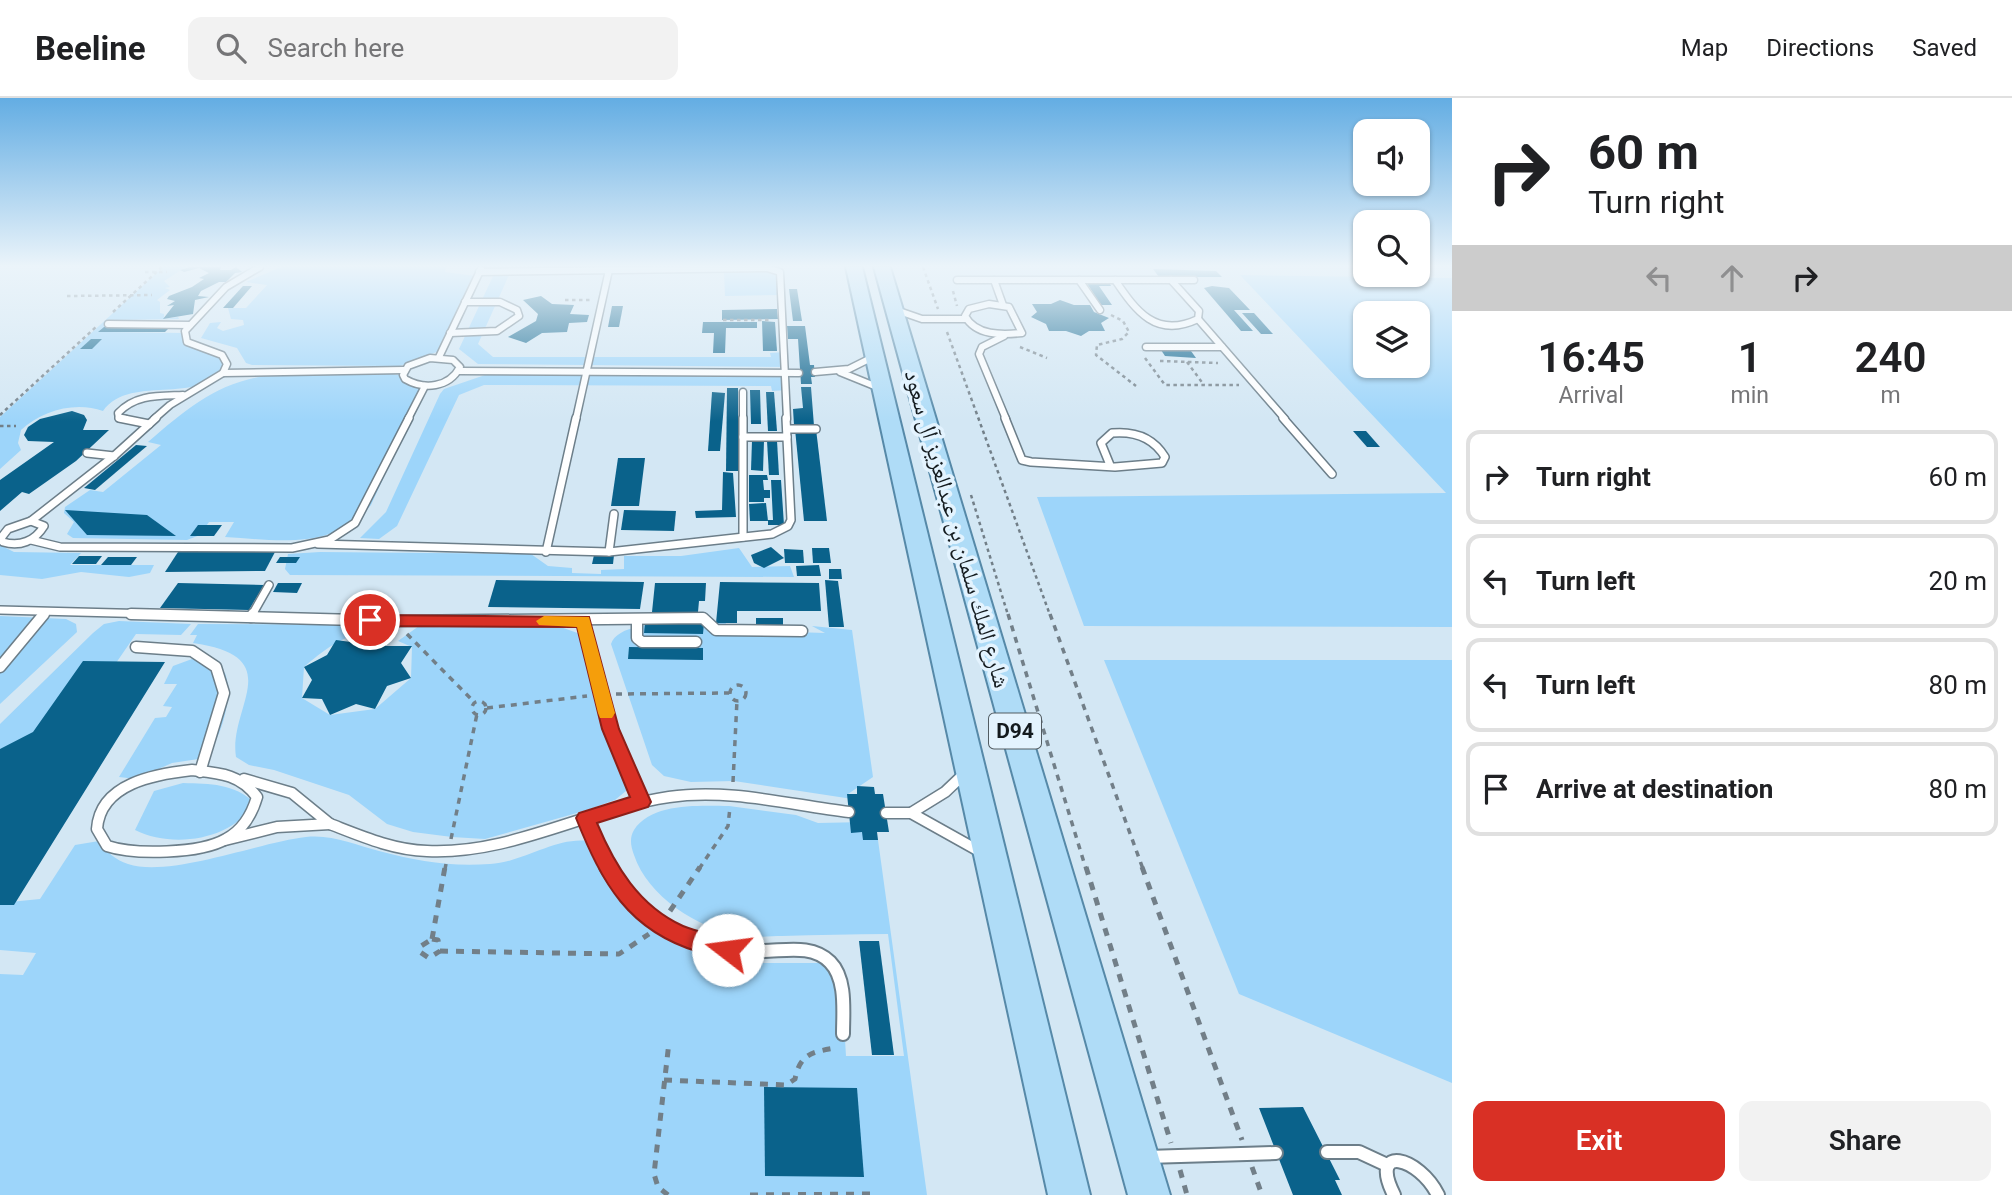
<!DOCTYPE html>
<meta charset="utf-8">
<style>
body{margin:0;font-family:Roboto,"Noto Naskh Arabic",sans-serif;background:#f2f2f2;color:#202124;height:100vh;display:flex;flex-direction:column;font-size:26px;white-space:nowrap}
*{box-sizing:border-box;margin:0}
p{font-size:23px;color:#757577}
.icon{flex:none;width:38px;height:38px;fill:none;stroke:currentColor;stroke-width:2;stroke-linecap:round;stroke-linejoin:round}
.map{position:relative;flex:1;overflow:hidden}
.drawer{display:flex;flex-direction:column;background:#fff;width:560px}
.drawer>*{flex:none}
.top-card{background:#fff;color:#202124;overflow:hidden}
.buttons{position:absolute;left:1353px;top:21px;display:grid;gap:14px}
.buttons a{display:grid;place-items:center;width:77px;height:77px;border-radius:14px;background:#fff;box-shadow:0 2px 5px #0004;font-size:35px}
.pin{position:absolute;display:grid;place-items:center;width:60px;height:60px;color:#fff;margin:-30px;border:4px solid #fff;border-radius:50%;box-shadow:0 2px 7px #0007}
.me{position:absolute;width:77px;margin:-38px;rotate:285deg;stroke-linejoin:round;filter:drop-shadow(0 0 5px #0008)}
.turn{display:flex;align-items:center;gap:24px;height:147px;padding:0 21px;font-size:32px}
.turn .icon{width:91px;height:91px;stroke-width:2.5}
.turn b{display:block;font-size:49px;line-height:60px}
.lanes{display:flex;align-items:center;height:66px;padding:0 21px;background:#0003;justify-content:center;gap:35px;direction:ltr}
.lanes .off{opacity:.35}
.eta{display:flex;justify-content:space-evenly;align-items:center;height:119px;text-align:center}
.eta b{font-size:42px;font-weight:600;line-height:49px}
.action{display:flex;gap:14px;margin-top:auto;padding:14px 21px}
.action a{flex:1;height:80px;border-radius:14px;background:#d93025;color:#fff;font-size:28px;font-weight:600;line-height:80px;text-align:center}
.action a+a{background:#f2f2f2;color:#202124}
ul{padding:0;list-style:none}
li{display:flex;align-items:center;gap:21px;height:94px;margin:0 14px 10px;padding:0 7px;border:4px solid #e0e0e0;border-radius:14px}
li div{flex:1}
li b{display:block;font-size:26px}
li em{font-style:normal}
header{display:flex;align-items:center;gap:42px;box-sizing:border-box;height:98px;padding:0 35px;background:#fff;border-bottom:2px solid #e0e0e0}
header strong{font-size:33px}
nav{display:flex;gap:38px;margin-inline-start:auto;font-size:24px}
.search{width:490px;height:63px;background:#f2f2f2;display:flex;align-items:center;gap:18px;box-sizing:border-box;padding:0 24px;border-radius:14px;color:#757577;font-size:26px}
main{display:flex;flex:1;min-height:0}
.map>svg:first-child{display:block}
.green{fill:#9dd5fa;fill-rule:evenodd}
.building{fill:#0a628b}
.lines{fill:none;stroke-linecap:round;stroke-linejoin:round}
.service-far3-casing{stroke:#6c7e89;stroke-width:9}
.service-far2-casing{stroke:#6c7e89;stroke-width:10}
.service-far1-casing{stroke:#6c7e89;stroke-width:13}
.service-casing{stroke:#6c7e89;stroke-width:16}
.primary-casing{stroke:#5689a8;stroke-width:4}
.path-far2{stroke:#727f88;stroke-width:2.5;stroke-dasharray:3.5 3.5;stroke-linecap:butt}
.path-far1{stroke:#727f88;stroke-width:3.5;stroke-dasharray:6 6;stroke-linecap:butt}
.path{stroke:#727f88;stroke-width:5;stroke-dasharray:8 8;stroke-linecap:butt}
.service-far3{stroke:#fff;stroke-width:6}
.service-far2{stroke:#fff;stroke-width:7}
.service-far1{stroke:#fff;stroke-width:10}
.service{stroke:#fff;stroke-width:12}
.primary{fill:#afdcf7;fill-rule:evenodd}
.route{fill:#d93025;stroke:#8d1f18;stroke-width:2}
.slow{fill:#f59e0b}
.labels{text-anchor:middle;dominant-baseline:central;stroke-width:7;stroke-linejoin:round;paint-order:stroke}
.shield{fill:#e3f3fe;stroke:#525c62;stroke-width:2}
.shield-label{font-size:21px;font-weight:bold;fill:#141b1f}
.street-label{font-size:23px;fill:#141b1f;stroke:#e3f3fe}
</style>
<header>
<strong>Beeline</strong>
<div class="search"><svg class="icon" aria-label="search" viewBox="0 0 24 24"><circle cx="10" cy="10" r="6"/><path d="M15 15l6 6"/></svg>Search here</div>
<nav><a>Map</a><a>Directions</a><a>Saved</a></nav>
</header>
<main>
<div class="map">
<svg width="1452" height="1097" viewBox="0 0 1452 1097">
<rect width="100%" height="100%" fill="#d3e7f4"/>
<!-- green -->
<g class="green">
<path d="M163,169h23l-22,14 6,6 -5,1 5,2 -13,10 3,2v11l4,1v5l14,-2 1,2 -62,1 -11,12 80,1 -2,8c10,10 29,11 43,18 -19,52 -96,12 -124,52 -27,-10 -61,-1 -82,19l-3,13 3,7 -21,19v-52z"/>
<polygon points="281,169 446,169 445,174 476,178 442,252 400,268 252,267 246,265 237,250 201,240 210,225 221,224 217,230 223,233 244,227 243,222 231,221 228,210 246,210 267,187 246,184"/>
<polygon points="777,173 784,177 783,197 725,198 724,174"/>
<polygon points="494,176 509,177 478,246 493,259 771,259 770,255 786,254 788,269 478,266 459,251"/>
<path d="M1240,177l212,3v349l-368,-1 -47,-129 409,-4zM1365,215h53v53h-53z"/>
<path d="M280,276h112l15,2 -1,4 14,7 2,7 -51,111c-38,46 -93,35 -146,32l9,-15h-25l-9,13 -13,5 -114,-2 -6,-4 7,-12 -10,-9 1,-6 25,-17 13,2 58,-47 -13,-3c43,-37 73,-63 132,-68z"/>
<polygon points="488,276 788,279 788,292 772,293 771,288 484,287 459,297 397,428 379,441 360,440 386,414 440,296 444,291"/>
<polygon points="0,447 14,454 81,455 70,467 154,467 150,475 129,479 81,474 42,481 0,477"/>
<polygon points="739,450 752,469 790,468 794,479 290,477 285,471 288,456 320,454 531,456 548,468 572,470 572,475 601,476 601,472 624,471 624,458 681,458"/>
<polygon points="0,518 66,521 76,526 77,534 0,606"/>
<polygon points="119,523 191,526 181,537 136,536 116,565 0,664 0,626 93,535 104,526"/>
<path d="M726,525l-1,7 100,3 -13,-7 40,4 21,147 -25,17 11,6 -125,-19 -43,1 -27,-6 -12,-11 -41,-121c9,-28 89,-20 115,-21z"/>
<path d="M198,526l205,1 -16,13c-31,-15 -61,10 -83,29l-2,31 28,17 45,-6 36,-31 1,-31 -14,-6 21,-15 133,-2 34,12 46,150 -17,14 -31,11 -99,28 -33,-2 -39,-5 -26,-8 -38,-29 -75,-25 -25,-5 -13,-8c-8,-50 54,-100 -43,-114l4,-8h-7z"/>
<path d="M192,561l33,14c9,23 -4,66 -20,85l-33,5 -36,16 -17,-2 36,-59 11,-1 6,-10 -9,-1 14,-22h-13l9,-18z"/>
<polygon points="1104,562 1452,562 1452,985 1239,896"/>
<path d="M183,685c28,1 50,0 72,20 -23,37 -82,46 -120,27l19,-39z"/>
<path d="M729,708l67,9 22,8 48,-1 -3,18h15l49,355h-927v-221l23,1 13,-22 -36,-3v-47l40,-4 35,-54 24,-4c8,11 16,19 29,23 42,14 132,-22 178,-27 26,-3 49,8 73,14 39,10 70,16 111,13 33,-1 70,-30 102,-22l63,82 48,29 43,10h76l10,4 10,23 4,66h58l-16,-122c-35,0 -71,1 -106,2 -13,0 -30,2 -43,0 -42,-9 -91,-39 -105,-81 -3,-8 -5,-17 0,-25 18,-28 67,-24 95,-24z"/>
</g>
<!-- building -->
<g class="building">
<polygon points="190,169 221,169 220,172 231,172 236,169 242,174 235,175 226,184 219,184 201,193 198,198 209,199 195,202 193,216 163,221 174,207 167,208 175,203 167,201 169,198 192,189 204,181 199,180 209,175 199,170 184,174 180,172"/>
<polygon points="1153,171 1216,173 1222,179 1159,179"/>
<polygon points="1086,184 1109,184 1111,188 1099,188 1112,207 1101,207"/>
<polygon points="243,188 252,188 233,210 223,210"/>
<polygon points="1212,188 1229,190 1250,212 1234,212 1253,233 1241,233 1204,190"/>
<polygon points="789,191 797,191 802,223 793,223"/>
<polygon points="541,198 552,206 574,207 570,216 589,217 587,224 569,225 567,234 542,235 526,245 508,239 536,223 538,216 523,202"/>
<polygon points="1060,202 1074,207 1090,207 1094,214 1109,220 1101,225 1105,233 1089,233 1081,238 1066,233 1049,233 1046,226 1031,219 1037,214 1032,206 1051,206"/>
<polygon points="612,208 623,208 619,229 608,229"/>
<polygon points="777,211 778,221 722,222 722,212"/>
<polygon points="1242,215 1254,215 1273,236 1261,236"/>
<polygon points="762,223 775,224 777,253 763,253"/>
<polygon points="703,224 757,224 757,230 726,230 725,255 713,255 714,235 702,235"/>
<polygon points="787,228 805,228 810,267 814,267 815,279 811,279 812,286 801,286 798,241 788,241"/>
<polygon points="104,229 170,229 165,234 98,234"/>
<polygon points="91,241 102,241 92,251 80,251"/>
<polygon points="1161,252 1191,253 1196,260 1165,258"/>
<polygon points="801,289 811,289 814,328 794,327 793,311 803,310"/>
<polygon points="727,290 738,290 738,373 726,373"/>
<polygon points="750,292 760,292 761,326 751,326"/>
<polygon points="712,294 725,295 720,353 708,353"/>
<polygon points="766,294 774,294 777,333 768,333"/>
<polygon points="72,313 84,317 87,322 83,332 109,332 76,363 29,396 22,394 0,413 0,382 54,344 28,343 24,337 28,329 40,321"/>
<polygon points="795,331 816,331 827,423 804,423"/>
<polygon points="1353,333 1366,333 1380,349 1367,349"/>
<polygon points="752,343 764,343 763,373 751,372"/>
<polygon points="767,343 777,343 779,377 769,377"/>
<polygon points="136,347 147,348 95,392 84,390"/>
<polygon points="618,360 645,360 639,408 611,408"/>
<polygon points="723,374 733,375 736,419 696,420 695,413 722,412"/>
<polygon points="749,377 767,377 768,382 763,382 764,392 770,392 770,400 764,400 764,404 749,404"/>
<polygon points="771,382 781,382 784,427 768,427 768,422 773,422"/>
<polygon points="766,405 768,423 750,423 749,406"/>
<polygon points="65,412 147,417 176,438 87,437"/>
<polygon points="624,412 676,413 674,433 621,432"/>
<polygon points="198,427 222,427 214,438 190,438"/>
<polygon points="771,449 784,460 764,470 754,465 751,457"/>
<polygon points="812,450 829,450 831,465 813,465"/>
<polygon points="784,451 803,452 804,465 785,465"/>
<polygon points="178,454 275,454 265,473 165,474"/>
<polygon points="594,457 614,457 613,466 592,466"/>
<polygon points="79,458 102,458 96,466 72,466"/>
<polygon points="108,459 137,459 131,467 101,467"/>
<polygon points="280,459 300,459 296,465 276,465"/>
<polygon points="819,467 821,478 797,478 796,468"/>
<polygon points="829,471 841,471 842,481 829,481"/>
<polygon points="496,482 644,484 640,511 488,509"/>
<polygon points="825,482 838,483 844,529 829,529"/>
<polygon points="720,484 819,485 821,513 737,513 737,525 716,525"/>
<polygon points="178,485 264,487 249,512 160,510"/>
<polygon points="278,485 302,485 297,495 273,494"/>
<polygon points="655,485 706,485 705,503 699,503 698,514 652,514"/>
<rect x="756" y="520" width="27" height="9"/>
<polygon points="645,525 704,525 703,536 644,535"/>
<polygon points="377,535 386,548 412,548 401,565 411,580 387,588 375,611 356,606 330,617 322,601 302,600 312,582 304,569 327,557 336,542 358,545"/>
<polygon points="629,549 703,550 703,562 628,561"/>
<polygon points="83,563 165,564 14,807 0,807 0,651 33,634"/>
<polygon points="857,688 874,689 875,696 883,696 889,734 877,734 878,742 863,742 862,734 851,735 847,696 857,696"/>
<polygon points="859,843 879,843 894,957 872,957"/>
<polygon points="764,989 857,990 864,1079 765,1078"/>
<polygon points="1303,1009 1340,1082 1335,1082 1342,1097 1293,1097 1259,1010"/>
</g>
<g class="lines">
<defs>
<g id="service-far3">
<polyline points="479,174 767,170 780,174 787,321"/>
<polyline points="957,182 1194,182"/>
<polyline points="994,182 1003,207"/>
<polyline points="1079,182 1100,212"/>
<path d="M1115,182c21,31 41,59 83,39l1,-8 -28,-31"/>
<path d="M989,206l20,3 13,26c-20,2 -46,3 -57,-17l4,-7z"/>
<polyline points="896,212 922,221 966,221"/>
<polyline points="1198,221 1285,321"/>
<polyline points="108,226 190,227"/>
<polyline points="450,235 497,233 519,218 517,212 500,204 465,204"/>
<polyline points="1004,238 982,249 979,256 1006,321"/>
<polyline points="1146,249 1222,249"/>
<polyline points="439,259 481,171"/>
<path d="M430,260l23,2 7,7c-11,21 -36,23 -55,12l-2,-4 5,-9z"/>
<polyline points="459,273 799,275"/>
<polyline points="815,274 849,271 875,258"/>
<polyline points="840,274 882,291"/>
<polyline points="223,275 404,272"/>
<polyline points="743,294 743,321"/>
<path d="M126,321l-7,-1 -1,-5c18,-19 41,-17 65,-18"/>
<polyline points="154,321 170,307 223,275 227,266 222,257 187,244 185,233 226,189 260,169"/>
<polyline points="408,321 425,288"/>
<polyline points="576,321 609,172"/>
</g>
<g id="service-far2">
<polyline points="119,320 149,326"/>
<polyline points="743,320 743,439"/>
<path d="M1005,320l17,42 9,2 84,5 47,-4 3,-6c-12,-20 -31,-26 -53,-24l-11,10 9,22"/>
<polyline points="1283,320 1332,376"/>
<polyline points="787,331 816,331"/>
<polyline points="743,339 787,339"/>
<polyline points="87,355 114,358"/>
<polyline points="31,423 114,358 156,320"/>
<path d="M31,423l13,5c-9,15 -24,21 -41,16l-2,-4 7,-9z"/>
<polyline points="31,442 60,449 292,450 329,442 355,425 409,320"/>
<polyline points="318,446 609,454 772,436 788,428 791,422 786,320"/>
<polyline points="546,454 576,320"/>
<polyline points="609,454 614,416"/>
<polyline points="0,512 194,517"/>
<polyline points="42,517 45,514"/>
<polyline points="252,517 269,487"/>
</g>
<g id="service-far1">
<polyline points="131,516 394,523 703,520 716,532 802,533"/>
<polyline points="251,519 253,516"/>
<polyline points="637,522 637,540 642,544 696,544"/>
<polyline points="583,523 610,631 641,704"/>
<polyline points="136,549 192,553 216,569 224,595 200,674"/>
<polyline points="0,569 44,516"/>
<path d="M192,672c27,3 48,4 65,27 -5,17 -14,33 -31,42 -26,15 -92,16 -119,7l-10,-17c3,-46 59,-55 95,-59z"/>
<polyline points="886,715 911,715 979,753"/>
<polyline points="911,715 945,694 965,675"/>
<polyline points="586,720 607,771"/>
<path d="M330,726c31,12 63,26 97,27 84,4 160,-42 242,-54 60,-9 121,8 180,15"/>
<polyline points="225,742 277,729 330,726 292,695 244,681"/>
</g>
<g id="service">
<path d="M606,769c33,56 93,85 157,84 22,0 49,-7 67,11 17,17 13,50 13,72"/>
<polyline points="1327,1054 1359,1054 1387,1067"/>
<polyline points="1147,1059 1276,1055"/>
<path d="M1394,1097c-26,-52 25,-38 44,0"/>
</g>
<g id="primary">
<polygon points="846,169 862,169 1090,1097 1048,1097"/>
<polygon points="874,169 890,169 1170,1097 1128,1097"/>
</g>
</defs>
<!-- service-far3 casing -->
<use href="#service-far3" class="service-far3-casing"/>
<!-- service-far2 casing -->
<use href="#service-far2" class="service-far2-casing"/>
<!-- service-far1 casing -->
<use href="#service-far1" class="service-far1-casing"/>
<!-- service casing -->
<use href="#service" class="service-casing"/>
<!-- primary casing -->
<use href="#primary" class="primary-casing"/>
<!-- path-far2 -->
<g class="path-far2">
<polyline points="923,169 938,211"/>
<polyline points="145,174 167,174"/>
<polyline points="953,193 957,208"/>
<polyline points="67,198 152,197"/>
<polyline points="565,202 591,202"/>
<polyline points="113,214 162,169"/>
<polyline points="1111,217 1123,223 1129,234 1122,241 1097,247 1096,257 1136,288"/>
<polyline points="723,222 770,222"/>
<polyline points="947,234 1050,517"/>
<polyline points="1020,249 1047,260"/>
<polyline points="1145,260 1165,287 1239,287"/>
<polyline points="1160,263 1218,265"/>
<polyline points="1187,264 1204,287"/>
<polyline points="0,317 97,228"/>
<polyline points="0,328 16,328"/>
<polyline points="971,397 1008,517"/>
</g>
<!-- path-far1 -->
<g class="path-far1">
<polyline points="1008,516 1086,771"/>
<polyline points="1050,516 1143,771"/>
<polyline points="407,536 475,605"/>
<circle cx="738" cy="595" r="8"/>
<polyline points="616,596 729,595"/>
<circle cx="479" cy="610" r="7"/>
<polyline points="487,610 587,598"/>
<polyline points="733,684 737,602"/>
<polyline points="451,741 477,616"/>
<polyline points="445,771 446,766"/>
<polyline points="699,771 728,728 730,709"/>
</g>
<!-- path -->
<g class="path">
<polyline points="1086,769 1171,1045"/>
<polyline points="1142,769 1242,1042"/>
<polyline points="670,813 700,769"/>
<polyline points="432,841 445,769"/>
<polygon points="432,841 438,842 440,853 429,860 420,854 421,848"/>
<polyline points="440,853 619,856 649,836"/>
<path d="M664,982l122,5 9,-6c5,-25 17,-27 40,-31"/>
<polyline points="1252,1069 1262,1097"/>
<polyline points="1180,1072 1187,1097"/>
<polyline points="668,1097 658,1089 654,1076 669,944"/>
<polyline points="750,1097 871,1096"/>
</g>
<!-- service-far3 -->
<use href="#service-far3" class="service-far3"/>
<!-- service-far2 -->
<use href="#service-far2" class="service-far2"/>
<!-- service-far1 -->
<use href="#service-far1" class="service-far1"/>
<!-- service -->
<use href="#service" class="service"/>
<!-- primary -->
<use href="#primary" class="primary"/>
</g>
<!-- sky -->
<linearGradient id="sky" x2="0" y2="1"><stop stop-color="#63ade3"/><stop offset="0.52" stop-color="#ebf4fa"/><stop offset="1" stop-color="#ebf4fa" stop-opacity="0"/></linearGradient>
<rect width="1452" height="323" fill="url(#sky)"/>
<!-- route -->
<path class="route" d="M370,517l219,2 30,112 32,73 -3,5 -51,16c18,43 42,83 86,103 16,7 35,9 52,16l3,8 -3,7c-11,5 -24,-2 -36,-5 -71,-21 -97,-69 -123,-134l3,-5 51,-16 -28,-68 -25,-102 -207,-1 -8,-6z"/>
<!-- slow -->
<polygon class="slow" points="544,518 589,519 615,615 612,620 600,620 598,615 577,529 539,527 536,523"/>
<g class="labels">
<!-- shield labels -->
<rect class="shield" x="989" y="615.5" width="52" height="35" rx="5"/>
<g class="shield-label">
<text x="1015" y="633">D94</text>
</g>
<!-- street labels -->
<g class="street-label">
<text transform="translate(957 431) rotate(74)">شارع الملك سلمان بن عبدالعزيز آل سعود</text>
</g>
</g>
</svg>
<div class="buttons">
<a><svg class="icon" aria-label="sound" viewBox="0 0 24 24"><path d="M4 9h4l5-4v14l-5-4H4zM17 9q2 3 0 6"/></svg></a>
<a><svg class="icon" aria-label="search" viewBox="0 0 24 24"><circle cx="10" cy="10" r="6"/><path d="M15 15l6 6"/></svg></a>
<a><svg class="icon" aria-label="layers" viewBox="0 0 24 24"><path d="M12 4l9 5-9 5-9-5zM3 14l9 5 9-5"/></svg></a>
</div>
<div class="pin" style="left:370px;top:522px;background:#d93025"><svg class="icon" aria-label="arrive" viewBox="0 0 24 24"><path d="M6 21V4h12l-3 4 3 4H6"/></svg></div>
<svg class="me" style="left:728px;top:852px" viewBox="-20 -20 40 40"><circle r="19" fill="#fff"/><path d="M0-13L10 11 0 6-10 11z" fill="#d93025"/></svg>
</div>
<section class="drawer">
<div class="top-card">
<div class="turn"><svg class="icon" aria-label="right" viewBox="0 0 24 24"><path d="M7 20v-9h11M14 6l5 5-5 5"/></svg><div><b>60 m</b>Turn right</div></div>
<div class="lanes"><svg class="icon off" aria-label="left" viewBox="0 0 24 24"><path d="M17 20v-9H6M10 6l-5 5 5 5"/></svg><svg class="icon off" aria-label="ahead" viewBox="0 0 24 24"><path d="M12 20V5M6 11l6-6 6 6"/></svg><svg class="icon" aria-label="right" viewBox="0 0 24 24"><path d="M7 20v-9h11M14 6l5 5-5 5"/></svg></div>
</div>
<div class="eta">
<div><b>16:45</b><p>Arrival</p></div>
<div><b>1</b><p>min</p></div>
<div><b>240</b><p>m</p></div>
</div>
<ul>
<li><svg class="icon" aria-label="right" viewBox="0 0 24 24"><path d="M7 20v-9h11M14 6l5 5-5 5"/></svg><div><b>Turn right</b></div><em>60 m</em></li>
<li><svg class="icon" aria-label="left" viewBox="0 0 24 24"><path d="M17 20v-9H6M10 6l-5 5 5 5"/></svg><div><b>Turn left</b></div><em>20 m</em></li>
<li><svg class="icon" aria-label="left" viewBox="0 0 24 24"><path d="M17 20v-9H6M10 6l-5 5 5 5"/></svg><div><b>Turn left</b></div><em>80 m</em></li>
<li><svg class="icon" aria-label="arrive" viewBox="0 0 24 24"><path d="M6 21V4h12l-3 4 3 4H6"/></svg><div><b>Arrive at destination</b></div><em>80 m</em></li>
</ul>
<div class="action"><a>Exit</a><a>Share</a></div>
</section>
</main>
